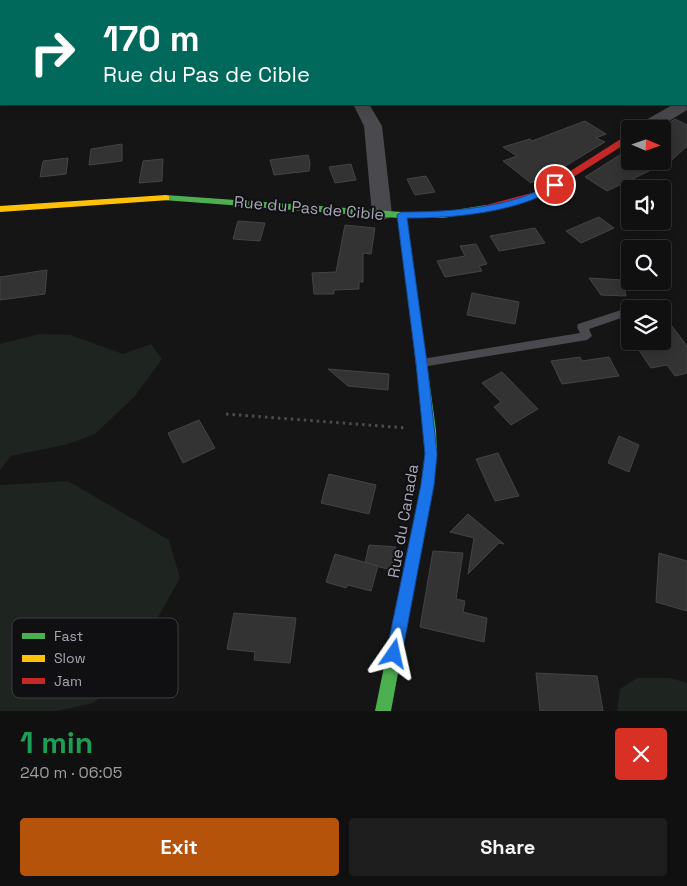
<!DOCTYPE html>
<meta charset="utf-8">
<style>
body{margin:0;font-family:"Space Grotesk",sans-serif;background:#1e1e1e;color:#f1f3f6;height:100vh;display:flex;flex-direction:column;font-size:19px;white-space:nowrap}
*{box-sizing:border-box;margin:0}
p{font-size:16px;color:#9c9d9f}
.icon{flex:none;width:28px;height:28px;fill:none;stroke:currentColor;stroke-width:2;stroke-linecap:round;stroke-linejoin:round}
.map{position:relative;height:711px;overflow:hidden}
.details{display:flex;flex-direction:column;background:#101010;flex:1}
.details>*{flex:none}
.top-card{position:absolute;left:0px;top:0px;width:688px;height:105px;box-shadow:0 2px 12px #0003,0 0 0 1px #303030;background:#00695c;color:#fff;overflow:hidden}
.needle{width:32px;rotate:92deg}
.buttons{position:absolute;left:621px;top:120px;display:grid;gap:10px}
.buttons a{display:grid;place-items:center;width:50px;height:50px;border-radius:5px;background:#101010;box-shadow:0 2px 12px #0003,0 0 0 1px #303030;font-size:25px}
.pin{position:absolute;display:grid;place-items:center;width:42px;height:42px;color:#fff;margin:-21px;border:2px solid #fff;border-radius:50%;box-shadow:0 1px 5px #0007}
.me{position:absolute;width:55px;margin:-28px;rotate:11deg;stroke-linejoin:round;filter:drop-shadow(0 0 4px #0008)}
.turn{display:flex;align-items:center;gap:18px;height:105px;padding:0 20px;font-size:22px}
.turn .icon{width:65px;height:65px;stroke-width:2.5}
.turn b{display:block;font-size:35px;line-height:42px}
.round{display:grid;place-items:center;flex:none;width:52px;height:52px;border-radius:5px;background:#1e1e1e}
.headline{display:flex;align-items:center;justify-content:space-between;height:85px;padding:0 20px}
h1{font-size:30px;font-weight:700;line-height:38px;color:#1e9e55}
.cta{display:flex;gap:10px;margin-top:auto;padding:10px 20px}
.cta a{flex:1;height:58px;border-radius:5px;background:#b45309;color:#fff;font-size:20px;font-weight:700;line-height:58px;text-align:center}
.cta a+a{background:#1e1e1e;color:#f1f3f6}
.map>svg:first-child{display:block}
.green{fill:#1e241f}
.building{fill:#333334;stroke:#444448}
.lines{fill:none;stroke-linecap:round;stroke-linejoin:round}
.path{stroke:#4b4b50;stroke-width:3;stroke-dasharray:2.5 4;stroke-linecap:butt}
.lane{fill:#49494e;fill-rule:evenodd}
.street{fill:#49494e;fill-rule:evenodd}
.fast{fill:#4caf50;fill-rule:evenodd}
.slow{fill:#ffc107;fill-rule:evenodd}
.jam{fill:#c62828;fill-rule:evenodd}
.route{fill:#1a73e8;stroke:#114b97}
.labels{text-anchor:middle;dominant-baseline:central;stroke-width:4;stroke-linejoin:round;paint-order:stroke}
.street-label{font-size:16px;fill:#a6a7b6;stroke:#100f11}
.key{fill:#100f11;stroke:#3d3d43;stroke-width:1}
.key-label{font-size:14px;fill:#a6a7b6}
</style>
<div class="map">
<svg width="687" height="711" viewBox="0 0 687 711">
<rect width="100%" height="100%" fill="#151515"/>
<!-- green -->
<g class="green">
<polygon points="39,334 71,335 123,354 151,344 162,359 134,397 95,434 68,444 11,456 0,470 0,344"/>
<polygon points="68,481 169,540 180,578 124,678 93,703 57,711 0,711 0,485"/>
<polygon points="637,678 671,678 687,683 687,711 617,711 620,689"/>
</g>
<!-- building -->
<g class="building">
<polygon points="675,119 687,125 687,146 662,169 662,165 607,191 585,177 626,151 630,153 630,161 662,161 662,127"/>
<polygon points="585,121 606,134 596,138 605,142 567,165 531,183 503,161 517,156 503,147 530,139 532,141"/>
<polygon points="122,144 122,161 89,165 91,149"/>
<polygon points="308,155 310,163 309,171 274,175 270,160"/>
<polygon points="68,158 66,174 40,177 43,161"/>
<polygon points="163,159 162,181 139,183 143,161"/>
<polygon points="351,164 356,180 335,183 329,167"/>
<polygon points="426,176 435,192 415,195 407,179"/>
<polygon points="599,217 614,228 581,243 566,231"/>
<polygon points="238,221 265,223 260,241 233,239"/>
<polygon points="345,225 375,228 371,254 363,253 363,282 359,282 359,289 334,290 334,294 314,294 312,273 336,272"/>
<polygon points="535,228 545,243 499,251 490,236"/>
<polygon points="476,244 487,264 479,266 482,271 445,277 437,261 465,256 460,246"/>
<polygon points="47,270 45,294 0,300 0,277"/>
<polygon points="589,278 623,280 626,296 601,295"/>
<polygon points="472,293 519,302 515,324 467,315"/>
<polygon points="662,313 687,346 687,373 675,376 667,365 651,368 636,346 662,341"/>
<polygon points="580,357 582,361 609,357 619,376 562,384 551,361"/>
<polygon points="328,369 389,374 388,390 348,386"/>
<polygon points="502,372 538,409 511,425 494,407 501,402 482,383"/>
<polygon points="199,420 215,448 183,463 168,433"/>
<polygon points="619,436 639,445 629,472 608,463"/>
<polygon points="498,453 519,496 495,501 476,459"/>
<polygon points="329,474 376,485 369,514 321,503"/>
<polygon points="468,514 504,544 499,543 468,574 474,538 450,532"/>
<polygon points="369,545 396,547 391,570 365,563"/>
<polygon points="433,551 463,553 456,599 465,601 463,612 487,618 484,642 420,627"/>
<polygon points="659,553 687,561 687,611 656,602"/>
<polygon points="335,554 378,566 371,591 348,585 346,588 326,582"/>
<polygon points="234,613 296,618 290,663 254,660 255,652 227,649"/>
<polygon points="536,673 597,676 603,711 540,711"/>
</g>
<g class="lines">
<!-- path -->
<polyline class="path" points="226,414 406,428"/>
<!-- lane -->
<polygon class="lane" points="646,302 651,306 650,309 630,309 630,315 589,329 592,336 587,340 422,367 418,366 416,363 418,360 422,359 580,333 577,327 578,324"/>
<!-- street -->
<g class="street">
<polygon points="266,0 281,0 282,1 267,1"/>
<polygon points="1,44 1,54 0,55 0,45"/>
<polygon points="686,99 687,110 656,129 635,129 637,125 674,104 686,104"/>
<polygon points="353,104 369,104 382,126 392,214 389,218 382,220 375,218 372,214 364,126"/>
</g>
<!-- fast -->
<polygon class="fast" points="166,195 402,212 443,212 486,205 491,208 486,211 443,218 407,218 436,430 437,454 433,485 391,711 375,711 421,485 425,454 424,430 398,218 163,200 163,196"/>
<!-- slow -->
<polygon class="slow" points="166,195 169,196 169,200 0,212 0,206"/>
<!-- jam -->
<polygon class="jam" points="627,135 630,135 630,141 545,195 486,211 481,208 483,206 539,191"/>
</g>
<!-- route -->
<path class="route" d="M555,182l3,1v4c-42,26 -103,31 -151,31l20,145 10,91 -3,31 -32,169 -3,6 -5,2 -6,-2 -2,-6 35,-169 4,-31 -9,-91 -19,-148 5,-3c45,0 94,-3 136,-21 6,-2 11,-7 17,-9z"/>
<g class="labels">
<!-- street labels -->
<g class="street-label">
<text transform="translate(309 208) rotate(5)">Rue du Pas de Cible</text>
<text transform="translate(403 521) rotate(-80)">Rue du Canada</text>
</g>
</g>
<!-- legend -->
<rect x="12" y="618" width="166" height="80" rx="8" class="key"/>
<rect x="22" y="633" width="23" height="6" fill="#4caf50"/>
<rect x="22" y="655" width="23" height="7" fill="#ffc107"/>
<rect x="22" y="678" width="23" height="6" fill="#c62828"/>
<g class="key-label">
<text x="54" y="641">Fast</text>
<text x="54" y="663">Slow</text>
<text x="54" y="686">Jam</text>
</g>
</svg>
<div class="buttons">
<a><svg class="needle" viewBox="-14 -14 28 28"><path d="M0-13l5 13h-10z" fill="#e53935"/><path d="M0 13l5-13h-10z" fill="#9c9d9f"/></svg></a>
<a><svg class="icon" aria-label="sound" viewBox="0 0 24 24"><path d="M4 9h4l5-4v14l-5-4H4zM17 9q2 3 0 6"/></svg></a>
<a><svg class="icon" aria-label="search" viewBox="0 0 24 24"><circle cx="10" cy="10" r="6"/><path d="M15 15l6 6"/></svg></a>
<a><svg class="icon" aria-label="layers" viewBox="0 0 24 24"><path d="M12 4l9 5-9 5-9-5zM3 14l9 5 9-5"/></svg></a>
</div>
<div class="pin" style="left:555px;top:185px;background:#d93025"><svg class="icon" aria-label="arrive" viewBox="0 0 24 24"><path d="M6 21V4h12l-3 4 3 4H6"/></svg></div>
<svg class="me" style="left:394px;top:654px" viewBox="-20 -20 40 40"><path d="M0-17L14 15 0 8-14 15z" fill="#1a73e8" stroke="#fff" stroke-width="4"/></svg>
<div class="top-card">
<div class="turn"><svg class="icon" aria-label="right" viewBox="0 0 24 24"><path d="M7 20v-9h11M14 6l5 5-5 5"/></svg><div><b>170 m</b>Rue du Pas de Cible</div></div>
</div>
</div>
<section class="details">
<div class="headline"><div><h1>1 min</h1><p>240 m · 06:05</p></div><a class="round" style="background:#d93025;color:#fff"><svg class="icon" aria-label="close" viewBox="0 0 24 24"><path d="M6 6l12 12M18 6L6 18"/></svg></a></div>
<div class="cta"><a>Exit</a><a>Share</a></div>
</section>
